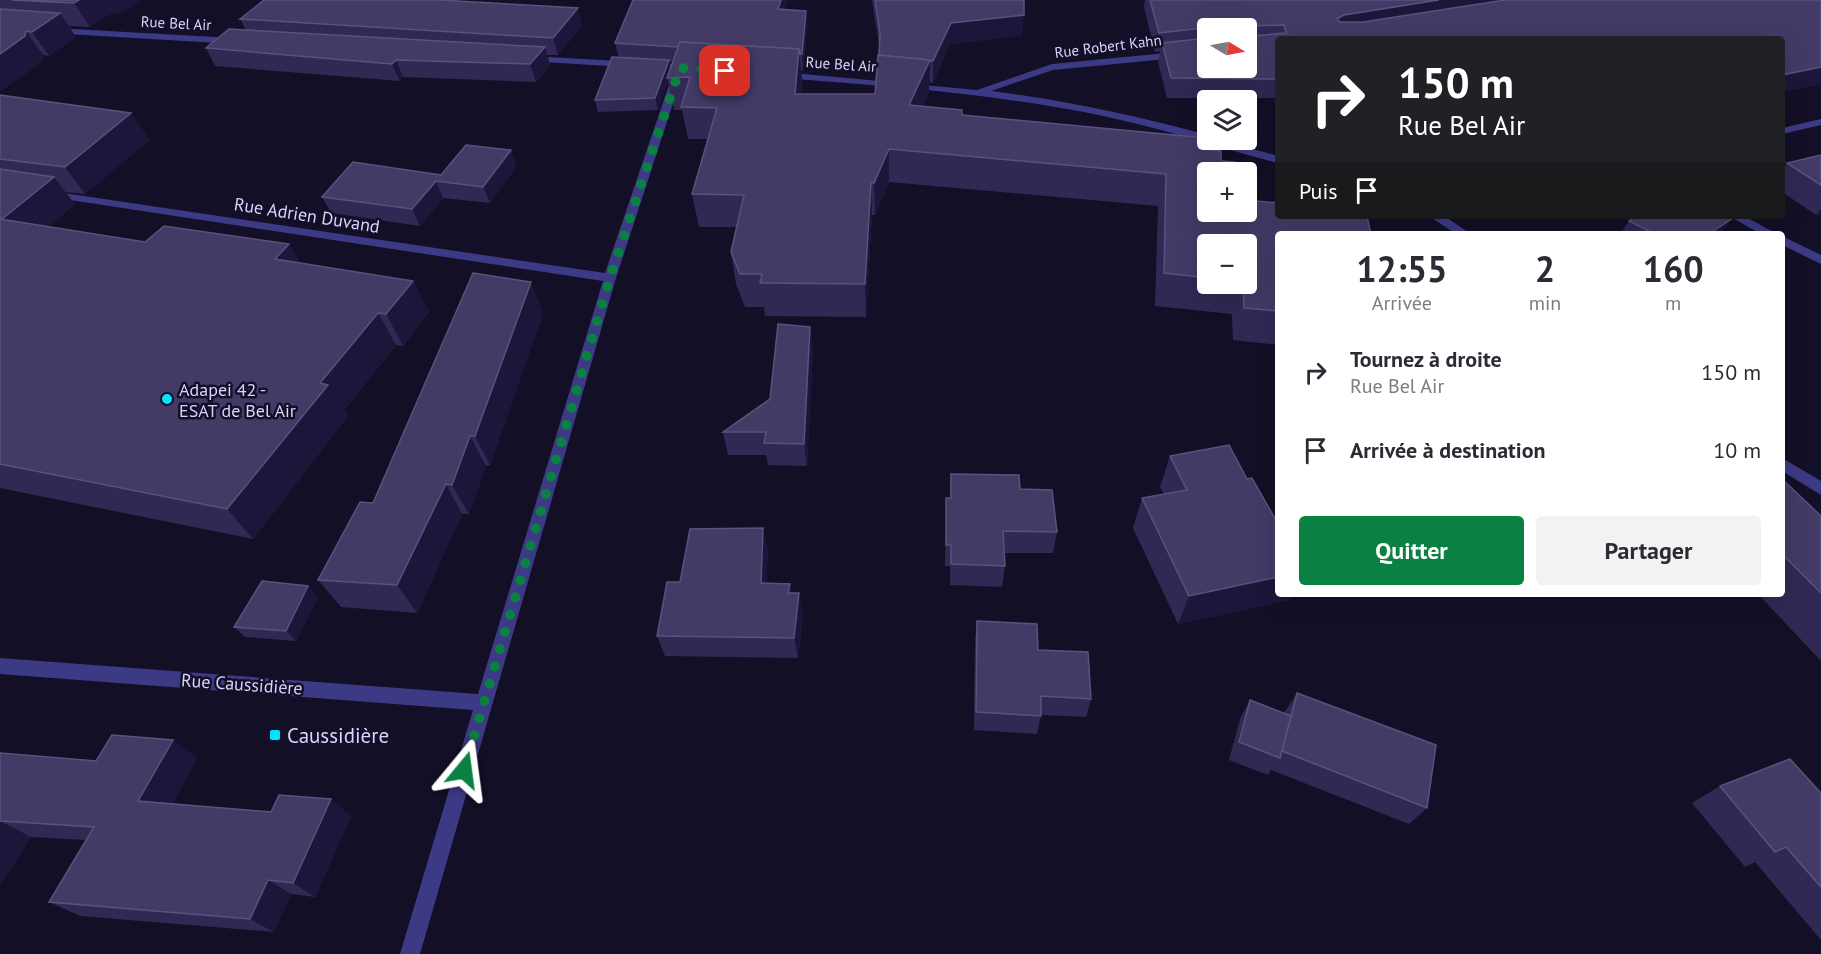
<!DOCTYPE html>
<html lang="fr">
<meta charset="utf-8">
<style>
body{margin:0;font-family:"PT Sans",sans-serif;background:#f2f2f3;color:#2b2b33;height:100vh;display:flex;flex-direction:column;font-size:22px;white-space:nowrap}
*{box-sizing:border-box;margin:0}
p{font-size:20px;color:#7c7c81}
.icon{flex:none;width:33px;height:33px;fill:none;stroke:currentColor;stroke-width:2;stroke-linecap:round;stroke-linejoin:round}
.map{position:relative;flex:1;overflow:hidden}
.drawer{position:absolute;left:1275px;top:231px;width:510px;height:366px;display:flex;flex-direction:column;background:#fff;border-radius:6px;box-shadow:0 6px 24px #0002}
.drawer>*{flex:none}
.guide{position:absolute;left:1275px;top:36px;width:510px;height:183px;border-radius:6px;box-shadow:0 6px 24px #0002;background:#202124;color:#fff;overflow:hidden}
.needle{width:39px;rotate:100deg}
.buttons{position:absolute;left:1197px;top:18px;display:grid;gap:12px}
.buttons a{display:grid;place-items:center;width:60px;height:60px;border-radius:6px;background:#fff;box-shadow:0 6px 24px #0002;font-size:30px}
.pin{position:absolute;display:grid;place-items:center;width:51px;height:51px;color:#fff;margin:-26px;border-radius:12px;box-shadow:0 3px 9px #0006}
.me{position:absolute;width:66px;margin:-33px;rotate:16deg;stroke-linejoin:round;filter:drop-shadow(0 0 4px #0008)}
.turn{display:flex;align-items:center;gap:21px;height:126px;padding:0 24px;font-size:27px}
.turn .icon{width:78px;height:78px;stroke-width:2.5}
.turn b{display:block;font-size:42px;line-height:51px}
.then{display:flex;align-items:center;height:57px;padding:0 24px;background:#0003;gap:12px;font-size:22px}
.eta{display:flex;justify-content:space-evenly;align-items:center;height:102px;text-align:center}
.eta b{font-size:36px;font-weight:700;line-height:42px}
.action{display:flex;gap:12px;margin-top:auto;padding:12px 24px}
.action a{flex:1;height:69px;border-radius:6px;background:#0b8043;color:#fff;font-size:24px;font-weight:700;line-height:69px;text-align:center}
.action a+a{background:#f2f2f3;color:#2b2b33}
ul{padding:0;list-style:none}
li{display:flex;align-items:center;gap:18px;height:78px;padding:0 24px}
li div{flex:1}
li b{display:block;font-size:22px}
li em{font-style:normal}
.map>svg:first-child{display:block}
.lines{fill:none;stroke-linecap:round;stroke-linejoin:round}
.street{fill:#3d3a85;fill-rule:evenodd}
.wall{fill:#312854;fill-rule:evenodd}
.shaded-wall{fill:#1d163a}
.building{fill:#433a66;stroke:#5a527e;stroke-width:1.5;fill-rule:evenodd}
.route{stroke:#0b8043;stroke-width:10;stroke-dasharray:0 18}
.poi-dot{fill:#00e5ff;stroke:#130f26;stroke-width:2}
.labels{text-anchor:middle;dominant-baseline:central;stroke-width:5;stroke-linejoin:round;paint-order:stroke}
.far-street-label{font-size:15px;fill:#d9d4ff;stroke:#130f26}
.street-label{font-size:18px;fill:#d9d4ff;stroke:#130f26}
.poi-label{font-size:18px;fill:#d9d4ff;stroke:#130f26;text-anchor:start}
.near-poi-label{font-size:21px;fill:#d9d4ff;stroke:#130f26;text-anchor:start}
</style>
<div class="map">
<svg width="1821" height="954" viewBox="0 0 1821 954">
<rect width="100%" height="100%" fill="#130f26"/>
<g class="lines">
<!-- street -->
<g class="street">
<polygon points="54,28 234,38 239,41 234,44 51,33 49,31"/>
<path d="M1208,49v6l-155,15 -62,21c73,9 145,25 217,44v5h12l58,16v7c-59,-15 -116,-35 -175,-47 -106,-22 -214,-30 -321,-38l-5,-3 5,-3 195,18 75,-26z"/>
<polygon points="530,56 692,65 697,68 692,71 526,61 526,57"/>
<polygon points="677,73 682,76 616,278 420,954 400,954 473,710 0,674 0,658 478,694 603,281 50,197 44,194 50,191 605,273 672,76"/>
<polygon points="1821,119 1821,125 1782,134 1782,128"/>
<polygon points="1429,216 1444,216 1471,234 1456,234"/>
<polygon points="1729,216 1744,216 1777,234 1761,234"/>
<polygon points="1782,236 1821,255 1821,264 1782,245"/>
<polygon points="1782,458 1821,481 1821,495 1782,471"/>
</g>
</g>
<!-- wall -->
<g class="wall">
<polygon points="0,0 139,0 125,11 104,16 90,27 69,26 76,37 49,56 43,55 43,61 0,91"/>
<path d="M787,0l-3,10 22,1 1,16 -4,44 -2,-1 1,11 -1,13h74l4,-49 -7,-45h152l-2,35 -72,9 -17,39 -4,-1v10l-6,14 285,66 70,62v111l-45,-5 -1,-26 -77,-8 3,-100 -269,-24 -14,33h-3l-6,102 -101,-1 -1,-9h-19l-9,-23 -5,-32 5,-25h-37l-7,-33 16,-55h-20l-6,-29h-8l-6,-29 -10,29 -60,2 -3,-12 24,-42 -4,-15zM669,62h4l-3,7zM1208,244l38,40h-38z"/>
<path d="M1145,0h676v84l-39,8v-53h-504v59h-111l-9,-36 2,-11 -5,1 -11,-45zM1208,28h38l-38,40z"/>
<polygon points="240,19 582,25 558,55 547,55 550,65 536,82 403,77 400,81 215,66 206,48 246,30"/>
<polygon points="0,95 131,113 149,140 85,194 65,192 75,204 48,227 145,242 289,244 300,263 413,281 429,312 403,346 396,345 344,410 348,416 253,539 0,488"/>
<polygon points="511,150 516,167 490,203 443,198 420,226 331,213 322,197 441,175"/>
<polygon points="1821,155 1821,214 1816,215 1782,192 1782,170 1787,163"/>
<polygon points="1629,221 1720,234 1620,234"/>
<polygon points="543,313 490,465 486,466 469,514 462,514 417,613 341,607 318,580 373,503"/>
<polygon points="810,327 813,350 807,466 768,465 766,455 728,455 723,432 770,399"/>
<polygon points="1170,456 1247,479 1289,600 1178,624 1133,528 1142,498 1164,494 1160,487"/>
<polygon points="951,474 1020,489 1057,532 1053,553 1004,553 1005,566 1002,587 950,585 950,566 945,566 946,498 950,498"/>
<polygon points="1782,479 1821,516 1821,661 1758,594 1782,594"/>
<polygon points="768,549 766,583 790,584 791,593 803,614 798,658 665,656 657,636 680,582"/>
<polygon points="318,597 296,641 245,637 234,627"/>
<polygon points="977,621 1038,650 1091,699 1086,717 1041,715 1037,734 974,730 975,641"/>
<polygon points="1297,693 1427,808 1409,824 1271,770 1268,775 1229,760 1240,719 1250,700 1284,713"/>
<polygon points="173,740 197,758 172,804 271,812 351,816 315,897 291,894 274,932 80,916 49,902 86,840 31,837 0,885 0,753 96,761"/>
<polygon points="1720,786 1821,793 1821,940 1755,862 1745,867 1692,803"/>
</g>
<!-- shaded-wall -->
<g class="shaded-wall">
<polygon points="79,0 139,0 125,11 104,16 90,27 74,3"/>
<polygon points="781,0 787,0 780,25 778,9"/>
<polygon points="1439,0 1551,0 1338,34 1337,19 1344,15"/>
<polygon points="578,8 582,25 558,55 553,38"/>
<polygon points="806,11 807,27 803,71 802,54"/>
<polygon points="60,13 76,37 49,56 32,32"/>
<polygon points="1024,15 1022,35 950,44 933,83 933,61 951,23"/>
<polygon points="26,31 43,55 43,61 0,91 0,54"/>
<polygon points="545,47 550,65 536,82 530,64"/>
<polygon points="799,49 802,81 798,126 795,94"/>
<polygon points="396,60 403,77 400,81 392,64"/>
<polygon points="669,60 671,72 667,78 668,81 658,110 655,98"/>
<polygon points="930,60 929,92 909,137 909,105"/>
<polygon points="1821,67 1821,84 1782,92 1782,75"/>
<polygon points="131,113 149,140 85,194 65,167"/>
<polygon points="889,149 889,182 875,215 874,183"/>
<polygon points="511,150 516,167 490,203 483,187"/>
<polygon points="54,177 75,204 3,265 0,221"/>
<polygon points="436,181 443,198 420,226 412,209"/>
<polygon points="871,182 872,215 866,317 865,284"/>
<polygon points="1821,209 1821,214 1816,215"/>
<polygon points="1734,217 1720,234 1709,234"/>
<polygon points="289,244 308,276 275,259"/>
<polygon points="413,281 429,312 403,346 386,314"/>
<polygon points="531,282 543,313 490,465 475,436"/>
<polygon points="378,313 396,345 344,410 348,416 253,539 227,509 320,383"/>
<polygon points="810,327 813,350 807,466 804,444"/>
<polygon points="470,436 486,466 469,514 452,485"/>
<polygon points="446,484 462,514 417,613 397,585"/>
<polygon points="763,528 768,549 765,603 761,583"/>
<polygon points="1278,577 1278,594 1292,594 1289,600 1178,624 1189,596"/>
<polygon points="790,584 793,604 788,593"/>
<polygon points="308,586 318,597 296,641 286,631"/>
<polygon points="799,593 803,614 798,658 794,638"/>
<polygon points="173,740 197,758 164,818 138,801"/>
<polygon points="331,799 351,816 315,897 293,883"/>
<polygon points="0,821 31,837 0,885"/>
<polygon points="268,880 291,894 274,932 250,919"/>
</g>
<!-- building -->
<g class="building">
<polygon points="12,0 79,0 74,3"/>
<polygon points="264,0 440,0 578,8 553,38 240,19"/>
<polygon points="633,0 781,0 778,9 806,11 802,54 800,54 799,49 680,42 678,47 615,43"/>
<polygon points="875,0 1024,0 1024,15 951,23 933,61 929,61 930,60 879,55 880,33"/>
<path d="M1150,0h289l-95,15 -7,4 3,3h23l142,-22h316v67l-39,8v-36h-504v40l-107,-1 -9,-35 46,-5v30h38v-40h-32l-2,-1 -53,6zM1284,25l2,8 -35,3 -1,-10z"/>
<polygon points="0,9 60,13 32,32 26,31 25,36 0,54"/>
<polygon points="229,29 545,47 530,64 396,60 392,64 206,48"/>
<polygon points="680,42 799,49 795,94 875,94 878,55 930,60 909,105 962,110 962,115 1206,138 1206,149 1221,151 1221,161 1235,162 1236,172 1208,172 1208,212 1246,212 1246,200 1278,203 1278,216 1367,216 1371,234 1278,234 1278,311 1244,308 1243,284 1246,284 1246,244 1208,244 1208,278 1164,273 1166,174 889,149 874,183 871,182 865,284 760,283 762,274 740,274 731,252 744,195 692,194 717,108 681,107 690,77 667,78"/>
<polygon points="612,57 669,60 655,98 595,100"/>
<polygon points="0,95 131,113 65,167 0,159"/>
<polygon points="466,145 511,150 483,187 436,181 412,209 322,197 353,162 441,175"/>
<polygon points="1821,155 1821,185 1787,163"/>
<polygon points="0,169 54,177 2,219 0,219"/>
<polygon points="1636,216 1732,216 1734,217 1709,234 1655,234 1629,221"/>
<polygon points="0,219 145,242 164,226 289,244 275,259 413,281 386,314 378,313 320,383 328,385 227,509 0,464"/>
<polygon points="473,273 531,282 475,436 470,436 452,485 446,484 397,585 318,580 360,502 373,503"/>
<polygon points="778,324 810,327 804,444 764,443 766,432 723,432 770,399"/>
<polygon points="1229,445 1247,479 1252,478 1278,524 1278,577 1189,596 1142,498 1187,490 1170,456"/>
<polygon points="951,474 1019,475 1020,489 1052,490 1057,532 1003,531 1005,566 951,564 951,545 946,545 946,498 951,498"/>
<polygon points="1782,479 1821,516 1821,593 1782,554"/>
<polygon points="763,528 761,583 790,584 788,593 799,593 794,638 657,636 667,582 680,582 690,529"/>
<polygon points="262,581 308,586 286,631 234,627"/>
<polygon points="977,621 1037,624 1038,650 1088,652 1091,699 1041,696 1041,716 976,712"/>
<polygon points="1297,693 1436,745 1427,808 1282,751"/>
<polygon points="1250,700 1291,716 1280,758 1239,742"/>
<polygon points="112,735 173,740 138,801 271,812 279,795 331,799 293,883 268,880 250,919 49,902 94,827 0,821 0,753 96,761"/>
<polygon points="1790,759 1821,793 1821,887 1786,847 1775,852 1720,786"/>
</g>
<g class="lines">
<!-- route -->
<polyline class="route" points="464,770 610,278 680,68 725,71"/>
</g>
<!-- markers -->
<g class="poi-dot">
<circle cx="167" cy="399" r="6"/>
<rect x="269" y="729" width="12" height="12" rx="3"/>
</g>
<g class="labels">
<!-- far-street labels -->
<g class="far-street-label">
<text transform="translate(176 23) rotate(3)">Rue Bel Air</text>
<text transform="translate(1108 46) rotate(-7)">Rue Robert Kahn</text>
<text transform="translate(841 64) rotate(4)">Rue Bel Air</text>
</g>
<!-- street labels -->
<g class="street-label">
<text transform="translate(307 215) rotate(9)">Rue Adrien Duvand</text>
<text transform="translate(242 684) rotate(4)">Rue Caussidière</text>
</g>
<!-- poi labels -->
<g class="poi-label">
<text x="179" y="389">Adapei 42 -<tspan x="179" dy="21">ESAT de Bel Air</tspan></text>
</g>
<!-- near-poi labels -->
<g class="near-poi-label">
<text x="287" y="735">Caussidière</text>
</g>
</g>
</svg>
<div class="buttons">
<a><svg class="needle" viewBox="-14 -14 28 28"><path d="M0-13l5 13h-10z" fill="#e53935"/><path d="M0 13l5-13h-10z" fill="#7c7c81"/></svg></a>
<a><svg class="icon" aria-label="layers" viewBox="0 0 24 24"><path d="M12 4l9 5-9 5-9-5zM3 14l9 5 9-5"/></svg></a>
<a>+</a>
<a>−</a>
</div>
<div class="pin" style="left:725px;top:71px;background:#d93025"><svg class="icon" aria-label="arrive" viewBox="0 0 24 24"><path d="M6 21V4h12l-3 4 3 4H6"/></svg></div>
<svg class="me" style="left:464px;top:770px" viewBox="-20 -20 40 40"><path d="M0-17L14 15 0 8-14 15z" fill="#0b8043" stroke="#fff" stroke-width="4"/></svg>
<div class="guide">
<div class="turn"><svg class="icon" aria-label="right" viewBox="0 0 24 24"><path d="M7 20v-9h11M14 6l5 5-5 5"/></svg><div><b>150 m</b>Rue Bel Air</div></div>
<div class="then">Puis<svg class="icon" aria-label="arrive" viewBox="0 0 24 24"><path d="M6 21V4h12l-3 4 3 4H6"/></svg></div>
</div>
<section class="drawer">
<div class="eta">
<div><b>12:55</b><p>Arrivée</p></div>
<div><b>2</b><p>min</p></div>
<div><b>160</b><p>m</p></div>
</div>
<ul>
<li><svg class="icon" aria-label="right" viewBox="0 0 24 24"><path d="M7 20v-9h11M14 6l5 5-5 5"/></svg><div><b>Tournez à droite</b><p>Rue Bel Air</p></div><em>150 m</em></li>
<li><svg class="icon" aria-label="arrive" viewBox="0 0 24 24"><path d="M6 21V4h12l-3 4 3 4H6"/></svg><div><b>Arrivée à destination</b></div><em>10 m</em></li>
</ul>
<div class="action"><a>Quitter</a><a>Partager</a></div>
</section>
</div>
